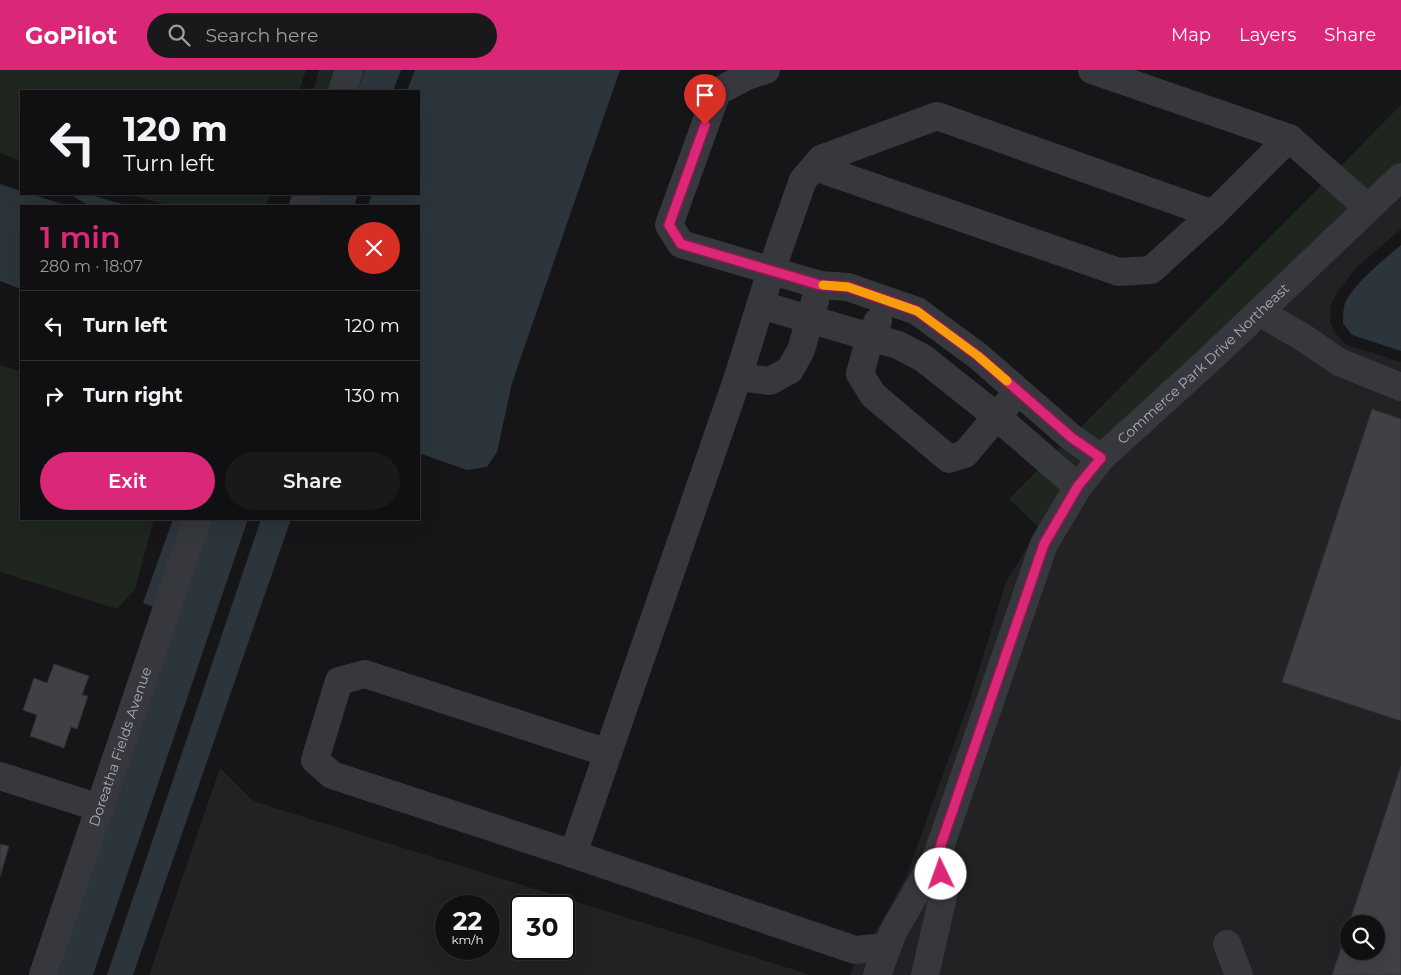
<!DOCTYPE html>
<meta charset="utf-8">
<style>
body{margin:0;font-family:Montserrat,sans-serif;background:#19191b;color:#f1f3f6;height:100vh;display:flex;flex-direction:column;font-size:19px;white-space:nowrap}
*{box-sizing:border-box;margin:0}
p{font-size:16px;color:#9c9d9f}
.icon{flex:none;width:28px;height:28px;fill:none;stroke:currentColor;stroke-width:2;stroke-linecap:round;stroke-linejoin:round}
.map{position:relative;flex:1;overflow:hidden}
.side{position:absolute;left:20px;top:135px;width:400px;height:315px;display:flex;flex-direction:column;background:#101012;border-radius:0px;box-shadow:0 5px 20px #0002,0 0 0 1px #303032}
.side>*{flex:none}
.hud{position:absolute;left:20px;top:20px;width:400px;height:105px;border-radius:0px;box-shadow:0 5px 20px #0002,0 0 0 1px #303032;background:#101012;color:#f1f3f6;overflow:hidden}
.fabs{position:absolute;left:1340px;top:845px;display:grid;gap:10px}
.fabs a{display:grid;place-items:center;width:45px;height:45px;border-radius:50%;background:#101012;box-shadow:0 5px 20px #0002,0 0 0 1px #303032;font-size:25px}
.speed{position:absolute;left:435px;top:825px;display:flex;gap:10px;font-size:25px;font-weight:700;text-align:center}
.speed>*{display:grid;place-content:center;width:65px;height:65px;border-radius:50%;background:#101012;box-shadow:0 5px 20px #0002,0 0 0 1px #303032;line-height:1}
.speed small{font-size:12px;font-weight:400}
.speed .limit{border:2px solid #111;border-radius:8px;background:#fff;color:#111}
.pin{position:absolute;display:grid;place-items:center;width:42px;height:42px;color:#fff;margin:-51px -21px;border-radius:50% 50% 50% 0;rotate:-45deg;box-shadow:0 0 5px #0007}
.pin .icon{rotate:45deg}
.me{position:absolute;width:55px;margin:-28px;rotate:357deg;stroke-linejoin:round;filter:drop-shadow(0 0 4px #0008)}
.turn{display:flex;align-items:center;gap:18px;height:105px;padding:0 20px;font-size:22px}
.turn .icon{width:65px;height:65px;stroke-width:2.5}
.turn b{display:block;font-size:35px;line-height:42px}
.round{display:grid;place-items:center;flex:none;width:52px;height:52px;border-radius:26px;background:#19191b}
.headline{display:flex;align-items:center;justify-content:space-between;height:85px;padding:0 20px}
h1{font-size:30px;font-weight:600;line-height:38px;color:#db2777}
.action{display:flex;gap:10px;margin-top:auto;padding:10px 20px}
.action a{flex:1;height:58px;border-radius:30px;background:#db2777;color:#fff;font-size:20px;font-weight:600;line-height:58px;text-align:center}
.action a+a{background:#19191b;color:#f1f3f6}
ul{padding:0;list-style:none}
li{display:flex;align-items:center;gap:15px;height:70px;padding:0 20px;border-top:1px solid #303032}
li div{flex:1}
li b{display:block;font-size:19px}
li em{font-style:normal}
header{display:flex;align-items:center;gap:30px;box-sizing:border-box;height:70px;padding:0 25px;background:#db2777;color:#fff}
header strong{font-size:24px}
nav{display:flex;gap:28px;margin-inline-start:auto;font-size:18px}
.search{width:350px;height:45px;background:#19191b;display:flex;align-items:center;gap:12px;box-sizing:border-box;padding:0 18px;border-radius:28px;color:#9c9d9f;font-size:19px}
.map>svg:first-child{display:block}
.built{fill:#222225;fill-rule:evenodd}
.green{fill:#1e261f}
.water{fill:#2c353c}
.building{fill:#404145;stroke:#303034;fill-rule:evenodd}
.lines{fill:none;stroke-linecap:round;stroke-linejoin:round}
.minor{stroke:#37383d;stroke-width:28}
.route-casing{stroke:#8e194d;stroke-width:12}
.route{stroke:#db2777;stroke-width:9}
.slow{stroke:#f59e0b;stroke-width:9}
.labels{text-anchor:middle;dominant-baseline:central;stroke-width:4;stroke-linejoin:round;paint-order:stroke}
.street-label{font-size:14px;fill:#a8adb8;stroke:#111113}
</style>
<header>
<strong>GoPilot</strong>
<div class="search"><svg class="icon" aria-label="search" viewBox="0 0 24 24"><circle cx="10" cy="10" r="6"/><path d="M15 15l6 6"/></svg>Search here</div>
<nav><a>Map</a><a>Layers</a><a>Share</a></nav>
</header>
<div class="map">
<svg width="1401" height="905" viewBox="0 0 1401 905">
<rect width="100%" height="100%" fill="#161618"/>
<!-- built -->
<g class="built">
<path d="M1401,117v42l-43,37 -18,22 -9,16 -1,17 3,9 12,14 56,18v613h-551l7,-22 6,2 43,-78 63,-175 37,-120 33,-54zM1349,854h27v27h-27z"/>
<path d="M220,698l30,30 6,4 555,173h-662zM446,836h43v43h-43zM521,836h43v43h-43z"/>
</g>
<!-- green -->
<g class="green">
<polygon points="0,0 306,0 299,21 21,21 21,91 0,83"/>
<polygon points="319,0 365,0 357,21 313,21"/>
<polygon points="1401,35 1401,117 1039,458 1009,429"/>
<polygon points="128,124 270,124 266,136 170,136"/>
<polygon points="0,295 21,302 21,449 154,449 135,519 117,539 0,502"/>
</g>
<!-- water -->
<g class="water">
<polygon points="365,0 401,0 393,21 357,21"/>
<polygon points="415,0 620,0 512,313 497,382 487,397 467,400 419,383 419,136 368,136 372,124 419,124 419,21 407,21"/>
<polygon points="0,114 21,121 21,124 31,124 68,136 21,136 21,219 0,211"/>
<polygon points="69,124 87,124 129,136 90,136"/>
<polygon points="321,124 358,124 354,136 316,136"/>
<path d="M1401,175v106l-49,-16 -9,-12c0,-5 0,-11 1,-16 4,-19 42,-49 57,-62z"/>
<polygon points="173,449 248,449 93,905 58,905 171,543 143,533"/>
<polygon points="261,449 291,449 133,905 107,905"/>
</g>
<!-- building -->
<g class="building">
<polygon points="1372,339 1401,349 1401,651 1282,612"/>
<polygon points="54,594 89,606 82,625 88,626 77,659 71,657 64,678 30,666 37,645 23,640 34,608 47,613"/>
<path d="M1401,696v209h-69zM1349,854h27v27h-27z"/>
<polygon points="0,774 9,776 0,807"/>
</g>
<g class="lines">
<!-- minor -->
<g class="minor">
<polyline points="766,0 747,6 717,22 669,155 681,174 820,215 848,217 917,241 978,286 1072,368 1101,388"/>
<polyline points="1092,0 1289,68 1213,144"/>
<polyline points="342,21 349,0"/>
<polyline points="1289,68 1368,138"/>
<polyline points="815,97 1119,202 1151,200 1213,144 937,46 821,89 803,110 771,201 738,307 573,784 855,880 887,877"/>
<polyline points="303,136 307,124"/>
<polyline points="761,235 898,275 923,288 996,346 1078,417"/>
<polyline points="1259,242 1301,266 1339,292 1401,317"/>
<polyline points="878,251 870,267 860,304 873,325 949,389 965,384 1009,332"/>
<polyline points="738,307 770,311 790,300 801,280 815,231"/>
<polyline points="0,706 100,738"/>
<polyline points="573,784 332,705 315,690 339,611 365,604 608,683"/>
<polyline points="1227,874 1239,905"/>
<path id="s1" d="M43,905l154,-456"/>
<path id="s2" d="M877,905l16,-43 44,-76 107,-312 34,-57 23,-29 111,-101 189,-180"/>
<polyline points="925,905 944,822 937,786"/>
</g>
</g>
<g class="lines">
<defs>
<polyline id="route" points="705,55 669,155 681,174 820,215 848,217 917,241 978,286 1072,368 1101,388 1078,416 1044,474 937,786 941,804"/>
</defs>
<!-- route casing -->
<use href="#route" class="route-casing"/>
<!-- route -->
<use href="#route" class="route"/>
<!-- slow -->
<polyline class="slow" points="823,215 848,217 917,241 978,286 1007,311"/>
</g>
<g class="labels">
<!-- street labels -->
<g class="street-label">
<text stroke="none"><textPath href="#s2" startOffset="706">Commerce Park Drive Northeast</textPath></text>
<text stroke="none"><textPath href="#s1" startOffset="241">Doreatha Fields Avenue</textPath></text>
</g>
</g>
</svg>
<div class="fabs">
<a><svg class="icon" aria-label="search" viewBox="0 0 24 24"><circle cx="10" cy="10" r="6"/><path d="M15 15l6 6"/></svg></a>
</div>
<div class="speed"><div>22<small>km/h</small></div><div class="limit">30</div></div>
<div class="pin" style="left:705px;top:55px;background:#d93025"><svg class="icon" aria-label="arrive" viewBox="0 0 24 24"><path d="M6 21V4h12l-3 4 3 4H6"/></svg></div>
<svg class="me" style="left:941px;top:804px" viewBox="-20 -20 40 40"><circle r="19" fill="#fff"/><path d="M0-13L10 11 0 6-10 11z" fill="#db2777"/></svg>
<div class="hud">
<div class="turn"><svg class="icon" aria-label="left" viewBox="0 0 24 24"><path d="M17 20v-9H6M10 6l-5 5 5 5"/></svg><div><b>120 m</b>Turn left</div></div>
</div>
<section class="side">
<div class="headline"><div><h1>1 min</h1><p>280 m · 18:07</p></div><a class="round" style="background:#d93025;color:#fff"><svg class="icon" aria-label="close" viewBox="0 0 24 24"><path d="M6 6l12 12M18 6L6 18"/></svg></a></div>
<ul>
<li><svg class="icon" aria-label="left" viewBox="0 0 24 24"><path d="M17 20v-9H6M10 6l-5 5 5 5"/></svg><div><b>Turn left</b></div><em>120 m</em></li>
<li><svg class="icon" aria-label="right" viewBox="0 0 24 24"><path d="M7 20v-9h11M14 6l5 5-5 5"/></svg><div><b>Turn right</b></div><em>130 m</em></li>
</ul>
<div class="action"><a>Exit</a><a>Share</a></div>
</section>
</div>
